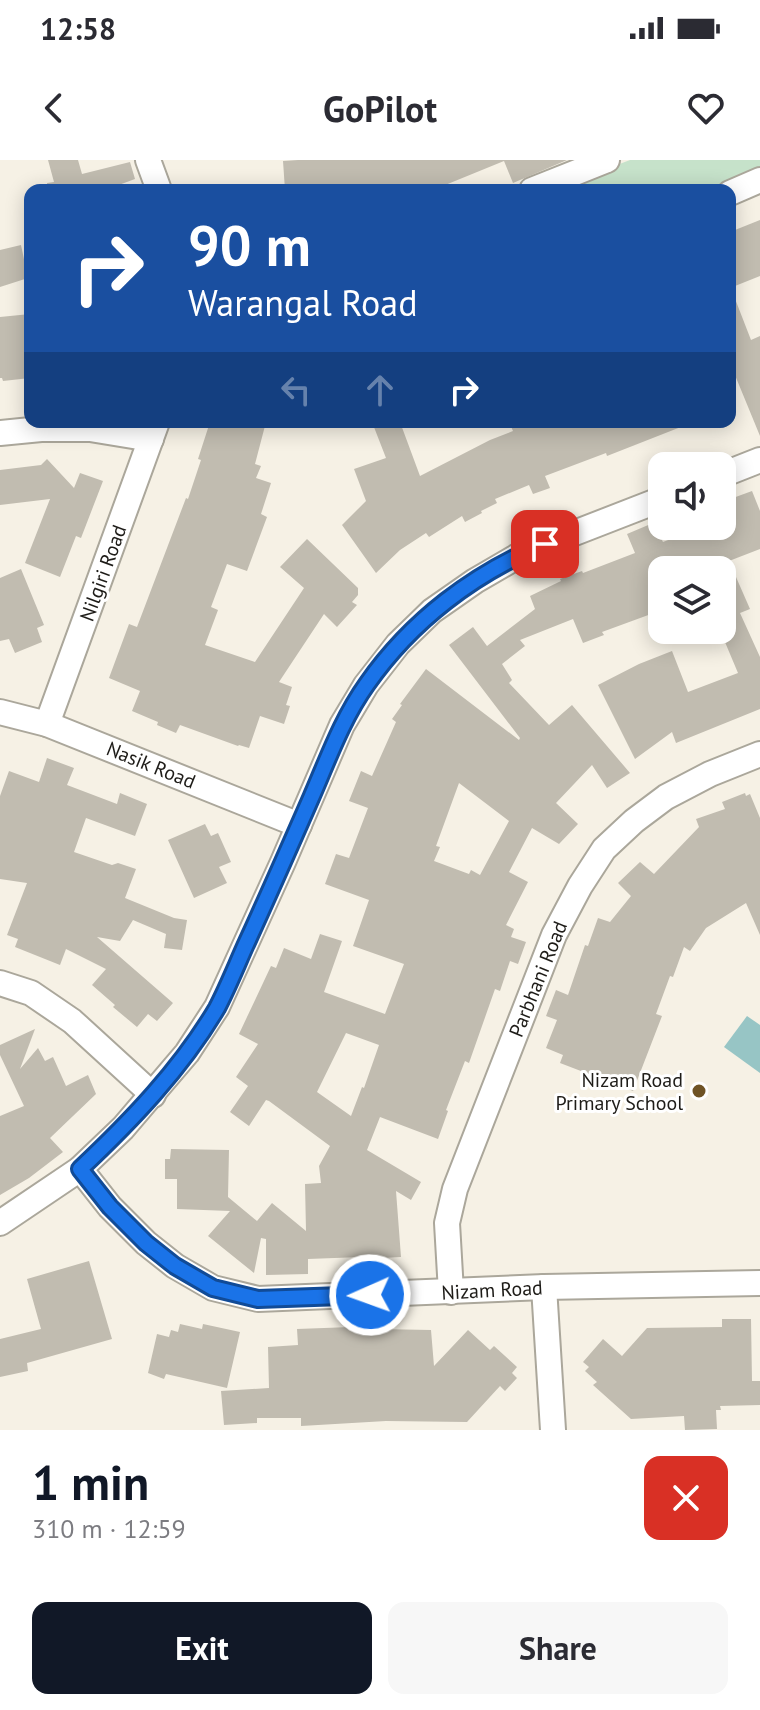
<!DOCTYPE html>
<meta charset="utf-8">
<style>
body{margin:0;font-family:"PT Sans",sans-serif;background:#f7f7f7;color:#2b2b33;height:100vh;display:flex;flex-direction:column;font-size:30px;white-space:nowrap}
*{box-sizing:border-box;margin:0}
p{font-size:26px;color:#7c7c81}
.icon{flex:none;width:44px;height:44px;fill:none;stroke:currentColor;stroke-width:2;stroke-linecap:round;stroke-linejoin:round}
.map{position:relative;height:1270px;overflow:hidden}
.sheet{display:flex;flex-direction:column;background:#fff;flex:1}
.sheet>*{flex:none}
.top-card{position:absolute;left:24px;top:24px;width:712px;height:244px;border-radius:16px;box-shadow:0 4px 20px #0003;background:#1a4fa0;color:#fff;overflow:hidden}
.tools{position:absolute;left:648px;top:292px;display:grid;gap:16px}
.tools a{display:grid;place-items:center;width:88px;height:88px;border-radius:16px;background:#fff;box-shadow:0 4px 20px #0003;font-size:40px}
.pin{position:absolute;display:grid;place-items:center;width:68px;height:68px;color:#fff;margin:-34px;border-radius:16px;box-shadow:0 4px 12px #0006}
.me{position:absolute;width:88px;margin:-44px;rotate:268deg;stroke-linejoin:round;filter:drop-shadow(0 0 6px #0008)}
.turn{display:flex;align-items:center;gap:28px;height:168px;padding:0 32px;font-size:36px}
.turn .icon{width:104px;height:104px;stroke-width:2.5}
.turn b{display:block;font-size:56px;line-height:68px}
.lanes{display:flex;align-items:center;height:76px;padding:0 32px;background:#0003;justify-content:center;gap:40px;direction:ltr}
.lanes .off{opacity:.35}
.round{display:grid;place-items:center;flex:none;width:84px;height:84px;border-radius:16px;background:#f7f7f7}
.summary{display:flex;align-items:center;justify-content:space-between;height:136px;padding:0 32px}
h1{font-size:48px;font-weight:700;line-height:60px;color:#111827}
.primary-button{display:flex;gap:16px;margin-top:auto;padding:16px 32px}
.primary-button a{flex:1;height:92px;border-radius:16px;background:#111827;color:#fff;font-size:32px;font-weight:700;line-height:92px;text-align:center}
.primary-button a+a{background:#f7f7f7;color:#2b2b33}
.status{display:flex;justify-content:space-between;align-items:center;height:56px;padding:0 40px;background:#fff;direction:ltr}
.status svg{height:22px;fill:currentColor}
header{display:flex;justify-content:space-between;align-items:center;height:104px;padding:0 32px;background:#fff;font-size:36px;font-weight:700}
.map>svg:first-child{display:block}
.green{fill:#c6e2ca}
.water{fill:#97c5c5}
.building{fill:#c1bcb0;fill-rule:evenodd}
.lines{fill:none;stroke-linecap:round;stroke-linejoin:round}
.minor-casing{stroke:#aba79b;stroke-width:28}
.minor{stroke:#fff;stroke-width:24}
.route-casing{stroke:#114b97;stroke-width:20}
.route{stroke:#1a73e8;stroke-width:14}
.poi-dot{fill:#6f5325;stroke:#fff;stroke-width:3}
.labels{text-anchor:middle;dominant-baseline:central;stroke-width:6;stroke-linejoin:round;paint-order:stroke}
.street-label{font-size:20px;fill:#1e1c18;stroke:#fff}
.poi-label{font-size:20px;fill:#1e1c18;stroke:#fff;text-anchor:end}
</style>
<div class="status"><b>12:58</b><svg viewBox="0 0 49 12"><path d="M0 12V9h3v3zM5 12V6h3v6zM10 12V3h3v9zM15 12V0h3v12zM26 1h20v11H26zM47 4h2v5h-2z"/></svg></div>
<header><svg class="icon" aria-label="back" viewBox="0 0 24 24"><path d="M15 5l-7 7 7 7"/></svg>GoPilot<svg class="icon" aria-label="heart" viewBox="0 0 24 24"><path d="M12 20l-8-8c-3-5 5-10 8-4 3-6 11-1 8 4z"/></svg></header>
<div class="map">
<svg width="760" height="1270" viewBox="0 0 760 1270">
<rect width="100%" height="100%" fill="#f6f1e5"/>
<!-- green -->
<polygon class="green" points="630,0 760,0 760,11 715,30 552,30"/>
<!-- water -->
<polygon class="water" points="747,856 760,865 760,913 724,887"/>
<!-- building -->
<g class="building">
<polygon points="48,0 78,0 82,14 130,2 135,19 116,26 117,30 48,30 47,23 54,22"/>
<polygon points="298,0 567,0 513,23 504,1 433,30 285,30 283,1"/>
<polygon points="760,60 760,116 730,128 730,72"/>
<polygon points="21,85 28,118 0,127 0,90"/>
<polygon points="730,131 732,131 751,180 760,176 760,276 730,203"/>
<polygon points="30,154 30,218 3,221 2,218 0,218 0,157"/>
<polygon points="210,262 266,262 255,304 261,306 256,318 271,323 261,354 267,357 247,411 227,404 211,447 218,450 205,485 255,502 304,428 280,407 307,379 358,428 358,435 352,442 357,445 337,467 324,454 279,522 292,527 286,545 290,546 284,564 260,556 249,588 239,585 238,586 180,565 176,573 157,565 158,562 132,551 140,531 109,518 129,464 137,467 186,338 188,339 201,300 198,299"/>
<polygon points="372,262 400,262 420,316 490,280 513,271 509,262 691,263 607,296 606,293 545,316 550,328 533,334 529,325 495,339 497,343 481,351 482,353 465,362 462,356 429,377 426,373 400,390 376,413 342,365 366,341 354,309 386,298"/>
<polygon points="47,299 74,328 80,313 103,321 81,378 76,376 60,417 25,403 50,339 0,345 0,310 41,305"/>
<path d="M752,331l8,20v38l-31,12 21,48 -10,4 20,44v52l-84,34 -4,-11 -37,27 -37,-74 41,-21 33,-13 16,41 50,-19 -16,-38v-65h-60v40l-60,22 2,3 -21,8 -10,-24 -53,21 5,6 -23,18 10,16 -3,3 40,42 23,-20 58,68 -23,15 -15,-23 -36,38 22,21 -19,20 -27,-16 -23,44 19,10 -22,43 8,4 -3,8 15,5 -8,22 -8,-3 -10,30 -5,-2 -26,74 -4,-2 -19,49 2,1 -10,28 -58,-22 -13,33 54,32 -10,18 -15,-9 5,66 -39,2 -1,-2 -53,2v15l-42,1v-36l-5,-1 -7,35 -46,-37 22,-25 -53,-2v-30h-12v-20h5l1,-10 58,1 -1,47 29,24 15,-18 34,28 -1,-47 16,-1 -2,-17 11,-20 -61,-45 -3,-1 -17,26 -19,-14 18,-26 -12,-9 22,-33 -19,-10 32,-68 5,2 8,-20 27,11 9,-25 22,7 -18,51 61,22 19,-50 -51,-18 16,-46 -44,-16 11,-30 13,4 19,-50 -19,-7 12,-30 11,5 24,-54 -4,-3 10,-14 -2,-1 26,-35 93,71 1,-2 -71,-93 24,-18 14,19 48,-37 -5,-13 31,-15 -1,-2 22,-8 1,2 52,-20 -8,-19 26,-11 7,16 1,-1 2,4 41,-16h18v-24zM459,623l50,38 -29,54 -9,-5 -2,4 -35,-13 6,-14 -4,-1zM346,873l33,12 -15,43 -2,-1 -11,29 -34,-24z"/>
<polygon points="21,409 44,465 37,468 42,482 15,493 9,479 0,481 0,418"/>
<polygon points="47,598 74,608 67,625 117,644 120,633 147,644 135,676 86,658 74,692 112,705 118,703 136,709 125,738 174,758 187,760 182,790 164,788 166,774 133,760 120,781 97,777 173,843 157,861 148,854 137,867 113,847 115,845 92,825 106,809 66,789 60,805 15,787 18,779 7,775 27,723 0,719 0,636 9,611 39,622"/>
<polygon points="745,633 746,636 750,634 760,658 760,775 746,743 706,768 690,791 684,787 673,817 670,816 656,854 662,856 633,931 560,903 563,895 546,888 557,860 546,856 556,830 568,835 585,785 588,786 598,758 610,762 631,736 618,723 640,702 654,714 699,667 696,659 725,649 722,642"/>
<polygon points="205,664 211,676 218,673 231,702 219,707 227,723 194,738 168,680"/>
<polygon points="35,869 20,909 38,888 45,901 53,897 66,926 88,915 96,934 50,978 63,992 29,1018 0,1035 0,956 24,946 0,895 0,885"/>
<polygon points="89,1101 112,1179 27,1203 28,1211 0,1217 0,1179 41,1169 27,1119"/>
<polygon points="722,1159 751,1159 752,1221 760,1221 760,1245 720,1246 721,1250 716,1250 717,1269 685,1270 684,1256 631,1259 593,1225 597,1222 585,1211 589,1207 583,1202 603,1179 622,1196 647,1168 722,1167"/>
<polygon points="180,1164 202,1169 203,1164 240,1172 227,1228 166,1214 164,1219 148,1213 157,1174 169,1177 171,1170 178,1172"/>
<polygon points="378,1166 378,1169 431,1170 434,1206 468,1170 490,1190 494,1186 517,1207 512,1213 517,1218 505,1231 500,1226 467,1262 386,1261 301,1266 301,1258 257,1258 257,1263 224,1265 221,1231 269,1228 268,1187 298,1185 297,1169"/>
</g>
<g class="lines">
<defs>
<g id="minor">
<polyline points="148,0 159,30"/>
<polyline points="532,30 607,0"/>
<polyline points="730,33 760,20"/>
<polyline points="0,273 41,269 90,269 151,279"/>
<polyline points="722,315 760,300"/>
<polyline points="0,552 47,564 299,665"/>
<polyline points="47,564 157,262"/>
<polyline points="0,823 31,833 72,861 153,935"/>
<polyline points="80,1009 110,1047 146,1083 175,1106 213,1128 258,1139 544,1127 760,1123"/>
<polyline points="0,1063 80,1009 123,968 187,893 217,847 283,702 342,565 366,525 398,484 432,451 475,421 523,393 662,339"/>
<polyline points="544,1127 553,1270"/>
<polyline points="451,1132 447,1063 455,1029 554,775 580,726 604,689 634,661 666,637 710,614 760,594"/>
</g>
</defs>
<!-- minor casing -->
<use href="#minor" class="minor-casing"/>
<!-- minor -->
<use href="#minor" class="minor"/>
</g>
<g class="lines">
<defs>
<path id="route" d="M370,1135l-112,4 -45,-11 -38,-22 -29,-23 -36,-36 -30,-38c51,-48 101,-100 137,-161 11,-21 20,-44 30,-66 22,-48 43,-96 64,-144 17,-39 31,-79 56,-114 44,-63 107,-111 178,-140"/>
</defs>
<!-- route casing -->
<use href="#route" class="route-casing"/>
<!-- route -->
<use href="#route" class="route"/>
</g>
<!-- markers -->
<circle class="poi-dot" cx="699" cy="931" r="8"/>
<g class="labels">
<!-- street labels -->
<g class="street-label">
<text transform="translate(103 413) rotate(-70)">Nilgiri Road</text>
<text transform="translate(151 605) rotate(22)">Nasik Road</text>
<text transform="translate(538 819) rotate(-68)">Parbhani Road</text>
<text transform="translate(492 1130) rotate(-3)">Nizam Road</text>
</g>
<!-- poi labels -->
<g class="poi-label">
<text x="683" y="920">Nizam Road<tspan x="683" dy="23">Primary School</tspan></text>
</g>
</g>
</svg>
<div class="tools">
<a><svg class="icon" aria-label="sound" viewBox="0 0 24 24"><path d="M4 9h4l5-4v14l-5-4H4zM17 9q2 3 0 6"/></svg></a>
<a><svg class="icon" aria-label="layers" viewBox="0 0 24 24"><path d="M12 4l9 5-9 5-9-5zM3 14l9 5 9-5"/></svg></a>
</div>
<div class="pin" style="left:545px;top:384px;background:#d93025"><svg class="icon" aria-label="arrive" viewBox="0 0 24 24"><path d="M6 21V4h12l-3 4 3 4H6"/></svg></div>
<svg class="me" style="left:370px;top:1135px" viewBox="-20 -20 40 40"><circle r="17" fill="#1a73e8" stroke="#fff" stroke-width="3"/><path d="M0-11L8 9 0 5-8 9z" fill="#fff"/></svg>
<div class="top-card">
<div class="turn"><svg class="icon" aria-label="right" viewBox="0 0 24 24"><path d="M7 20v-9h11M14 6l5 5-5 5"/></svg><div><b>90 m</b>Warangal Road</div></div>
<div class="lanes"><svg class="icon off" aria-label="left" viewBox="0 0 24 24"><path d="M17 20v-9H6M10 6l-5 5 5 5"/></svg><svg class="icon off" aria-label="ahead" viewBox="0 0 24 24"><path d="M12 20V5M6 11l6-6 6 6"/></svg><svg class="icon" aria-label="right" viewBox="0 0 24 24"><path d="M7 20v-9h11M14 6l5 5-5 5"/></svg></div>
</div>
</div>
<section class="sheet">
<div class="summary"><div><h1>1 min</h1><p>310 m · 12:59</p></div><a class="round" style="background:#d93025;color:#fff"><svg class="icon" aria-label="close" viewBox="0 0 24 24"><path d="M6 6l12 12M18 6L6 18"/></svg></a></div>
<div class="primary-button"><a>Exit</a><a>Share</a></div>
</section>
